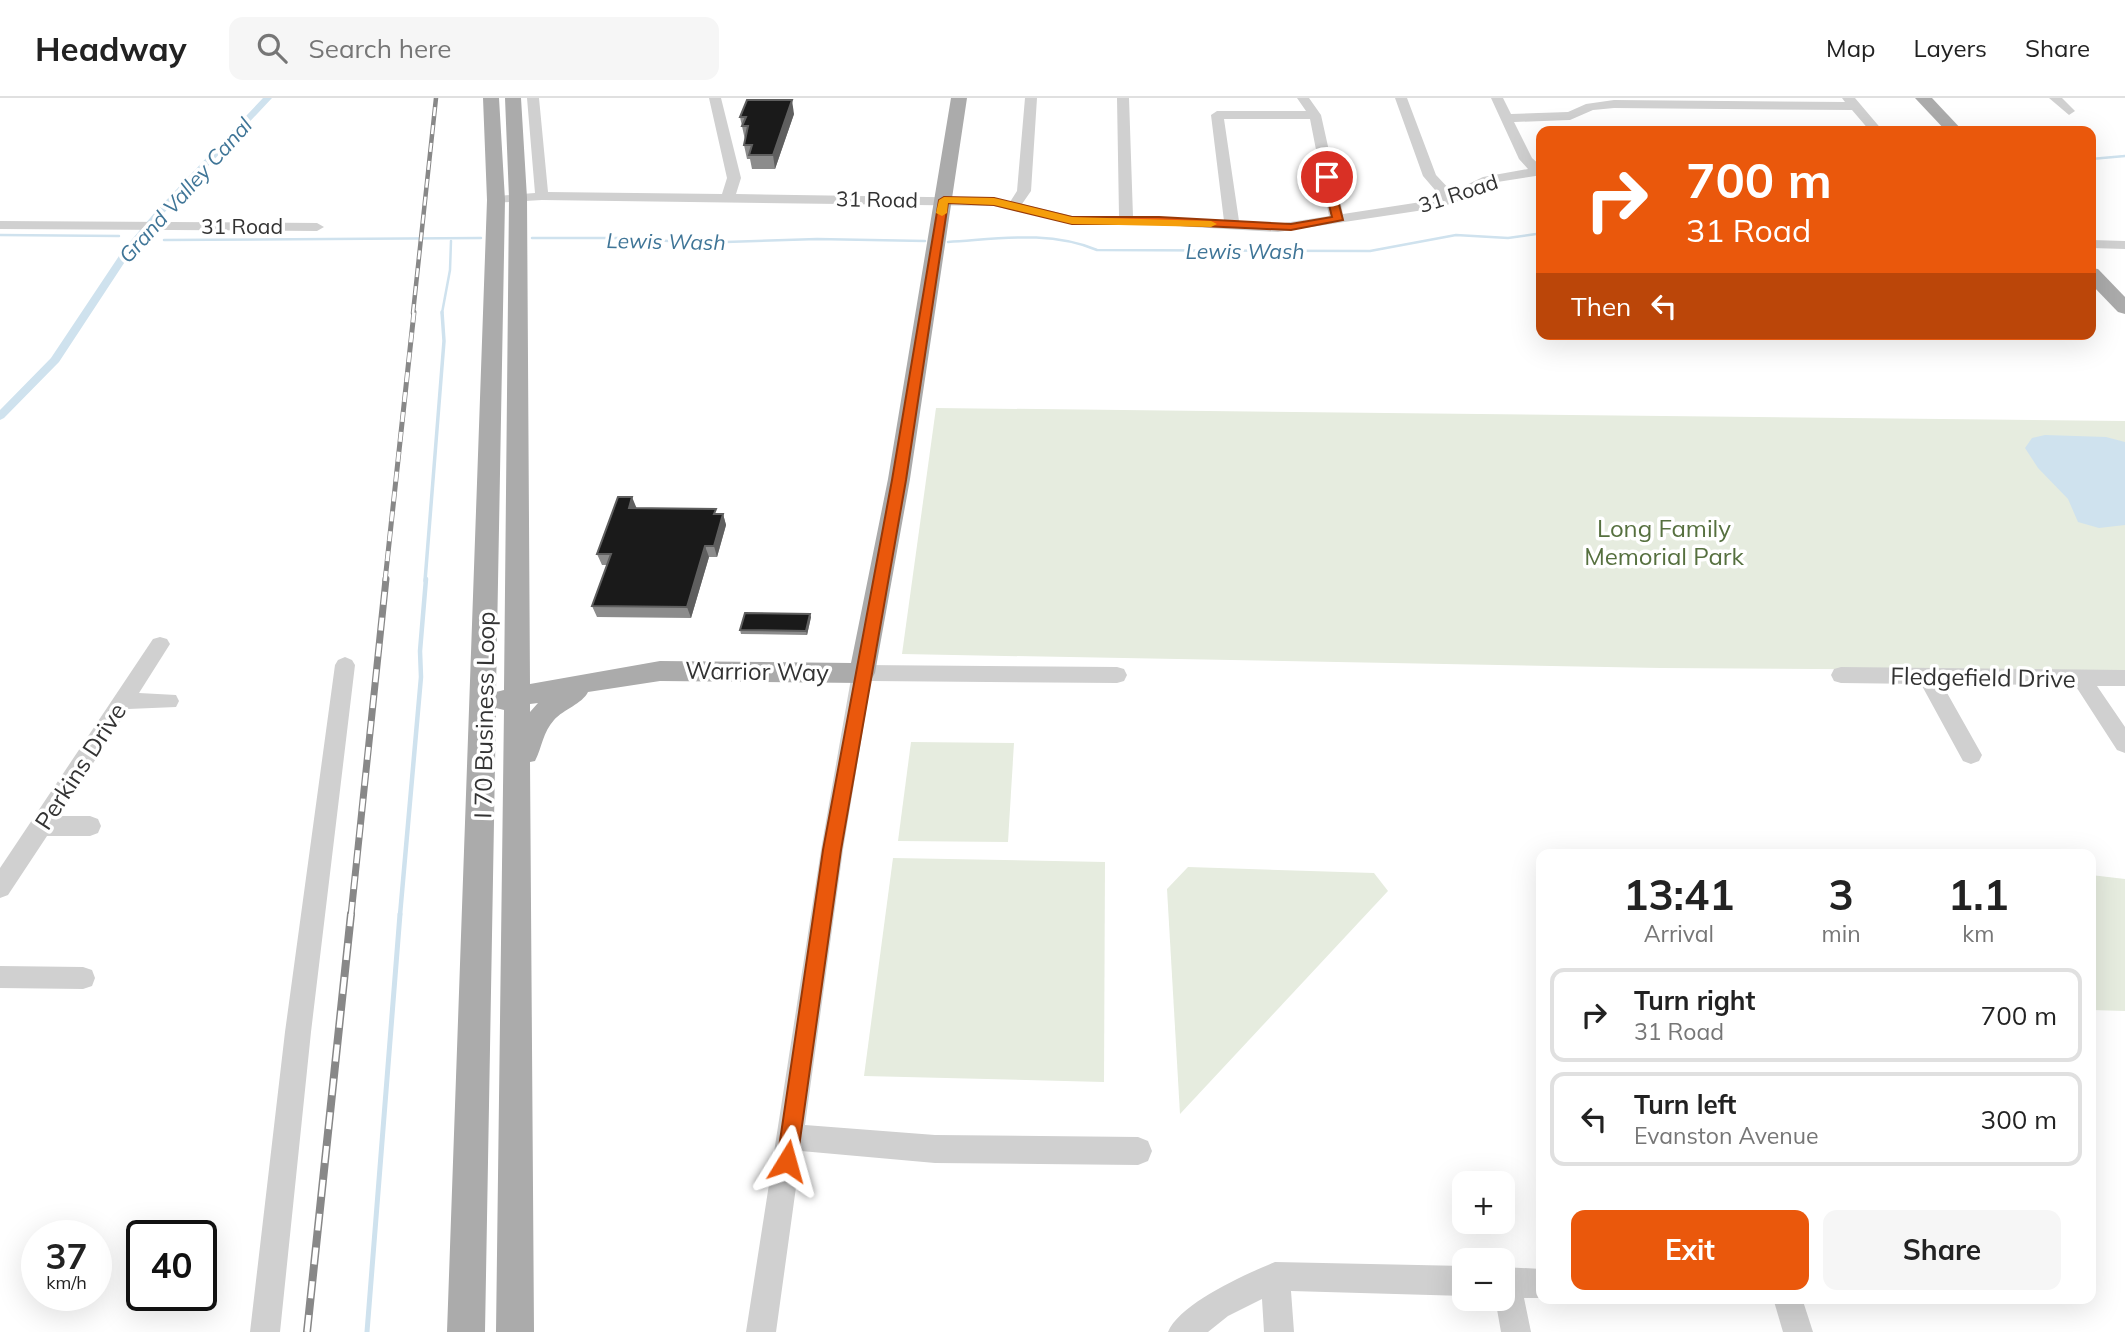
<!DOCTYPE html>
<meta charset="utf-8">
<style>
body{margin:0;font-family:Mulish,sans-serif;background:#f6f6f6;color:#222;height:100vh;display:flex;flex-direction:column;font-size:26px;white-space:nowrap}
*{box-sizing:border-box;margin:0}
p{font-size:23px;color:#767676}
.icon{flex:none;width:38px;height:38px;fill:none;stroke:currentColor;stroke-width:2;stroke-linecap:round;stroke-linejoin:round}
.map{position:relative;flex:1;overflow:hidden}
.side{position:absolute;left:1536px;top:751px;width:560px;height:455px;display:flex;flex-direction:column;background:#fff;border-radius:14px;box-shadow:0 7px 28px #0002}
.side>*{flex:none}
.top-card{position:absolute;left:1536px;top:28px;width:560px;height:214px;border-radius:14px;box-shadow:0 7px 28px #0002;background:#ea580c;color:#fff;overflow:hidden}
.buttons{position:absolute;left:1452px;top:1073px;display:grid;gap:14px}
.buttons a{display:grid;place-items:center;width:63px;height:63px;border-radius:14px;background:#fff;box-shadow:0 7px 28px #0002;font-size:35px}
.speed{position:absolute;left:21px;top:1122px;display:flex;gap:14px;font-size:35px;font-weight:700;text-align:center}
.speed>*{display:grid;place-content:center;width:91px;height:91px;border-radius:50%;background:#fff;box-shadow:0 7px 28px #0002;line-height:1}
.speed small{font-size:18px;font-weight:400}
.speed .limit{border:4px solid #111;border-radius:10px;background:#fff;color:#111}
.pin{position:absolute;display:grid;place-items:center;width:60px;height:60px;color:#fff;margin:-30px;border:4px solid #fff;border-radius:50%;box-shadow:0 2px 7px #0007}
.me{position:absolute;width:77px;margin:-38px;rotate:8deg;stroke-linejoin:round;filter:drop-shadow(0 0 5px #0008)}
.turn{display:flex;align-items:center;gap:24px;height:147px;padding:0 35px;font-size:32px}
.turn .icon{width:91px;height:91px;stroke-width:2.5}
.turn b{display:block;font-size:49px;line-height:60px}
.then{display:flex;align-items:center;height:66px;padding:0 35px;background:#0003;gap:14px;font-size:26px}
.eta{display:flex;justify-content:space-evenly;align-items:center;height:119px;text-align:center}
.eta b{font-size:42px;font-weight:700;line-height:49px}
.primary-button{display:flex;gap:14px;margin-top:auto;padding:14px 35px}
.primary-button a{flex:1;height:80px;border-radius:14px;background:#ea580c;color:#fff;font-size:28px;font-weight:700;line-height:80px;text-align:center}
.primary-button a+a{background:#f6f6f6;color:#222}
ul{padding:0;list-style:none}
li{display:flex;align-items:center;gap:21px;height:94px;margin:0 14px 10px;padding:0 21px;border:4px solid #e0e0e0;border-radius:14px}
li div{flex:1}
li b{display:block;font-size:26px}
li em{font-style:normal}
header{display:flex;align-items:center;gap:42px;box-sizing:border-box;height:98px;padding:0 35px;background:#fff;border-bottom:2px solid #e0e0e0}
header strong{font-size:33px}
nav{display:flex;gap:38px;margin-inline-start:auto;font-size:24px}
.search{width:490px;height:63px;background:#f6f6f6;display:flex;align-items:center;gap:18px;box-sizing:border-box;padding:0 24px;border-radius:14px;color:#767676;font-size:26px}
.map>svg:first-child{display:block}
.green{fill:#e6ecdf}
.water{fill:#cfe2ee}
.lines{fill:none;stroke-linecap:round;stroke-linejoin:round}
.stream-far3{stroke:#cfe2ee;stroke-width:2.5}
.stream-far2{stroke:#cfe2ee;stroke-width:3.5}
.stream-far1{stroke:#cfe2ee;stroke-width:4.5}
.stream{stroke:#cfe2ee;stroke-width:5}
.canal{fill:#cfe2ee;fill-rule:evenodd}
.minor{fill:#d0d0d0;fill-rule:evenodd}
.major{fill:#ababab;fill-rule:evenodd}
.rail-far3-casing{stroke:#888;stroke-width:4.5}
.rail-far2-casing{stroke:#888;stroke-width:5}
.rail-far1-casing{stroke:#888;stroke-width:7}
.rail-casing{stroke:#888;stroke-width:8}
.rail-far3{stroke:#fff;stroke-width:2.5;stroke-dasharray:9;stroke-linecap:butt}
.rail-far2{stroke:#fff;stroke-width:3.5;stroke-dasharray:10;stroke-linecap:butt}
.rail-far1{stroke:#fff;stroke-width:4.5;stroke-dasharray:13;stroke-linecap:butt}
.rail{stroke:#fff;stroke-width:5;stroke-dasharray:17;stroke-linecap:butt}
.wall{fill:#8c8c8c}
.shaded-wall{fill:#5f5f5f}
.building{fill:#1a1a1a;stroke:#5f5f5f;stroke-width:2}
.route{fill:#ea580c;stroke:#983908;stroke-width:2}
.slow{fill:#f59e0b}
.labels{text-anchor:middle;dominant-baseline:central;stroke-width:7;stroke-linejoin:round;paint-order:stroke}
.far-water-label{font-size:21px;font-style:italic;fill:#3f7597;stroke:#fff}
.far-street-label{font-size:21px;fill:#333;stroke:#fff}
.park-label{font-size:24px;fill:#56703f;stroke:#fff}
.street-label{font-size:24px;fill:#333;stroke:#fff}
</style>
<header>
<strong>Headway</strong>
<div class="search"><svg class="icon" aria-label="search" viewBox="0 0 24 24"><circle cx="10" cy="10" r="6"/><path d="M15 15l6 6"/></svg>Search here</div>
<nav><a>Map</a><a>Layers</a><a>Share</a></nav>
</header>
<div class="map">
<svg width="2125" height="1234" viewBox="0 0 2125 1234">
<rect width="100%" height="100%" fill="#fff"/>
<!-- green -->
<g class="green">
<polygon points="936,310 2125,323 2125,573 1661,570 902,556"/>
<polygon points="911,644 1014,645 1008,744 898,743"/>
<polygon points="893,760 1105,764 1104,984 864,978"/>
<polygon points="1188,769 1374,775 1388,793 1180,1016 1167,791"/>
<polygon points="2091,777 2125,781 2125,913 2091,912"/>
</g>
<!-- water -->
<polygon class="water" points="2045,337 2106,339 2125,344 2125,427 2099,430 2078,424 2068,401 2038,370 2025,350 2032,340"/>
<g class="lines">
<!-- stream-far3 -->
<g class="stream-far3">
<polyline points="2091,61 2125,58"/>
<polyline points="0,137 119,138"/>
<polyline points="532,140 628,140 695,145 817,141 925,143"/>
<polyline points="164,142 481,140"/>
<path d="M948,144c51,-3 100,-12 149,8l273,1 86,-16 52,3 28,-4 6,-4"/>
<polyline points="442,215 450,172 451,143"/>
</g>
<!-- stream-far2 -->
<polyline class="stream-far2" points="425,483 444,243 442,214"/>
<!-- stream-far1 -->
<polyline class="stream-far1" points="400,817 421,579 420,553 426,481"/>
<!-- stream -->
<polyline class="stream" points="367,1234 400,816"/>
<!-- canal -->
<polygon class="canal" points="263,0 272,0 162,117 130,156 59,264 4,320 0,322 0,312 51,260 123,152 156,113"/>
<!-- minor -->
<g class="minor">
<path d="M527,0h12l9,94 174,2 5,-16 -18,-80h12l20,80 -5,16 258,4 16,4 7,-11 8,-93h12l-6,93 -9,13 50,12h47l-2,-118h12l4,119 91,4 -13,-106 6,-4h89l-9,-13h12l12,17 22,99 91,-14 7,-3 -18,-21 -28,-78h12l29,77 16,17 31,-15 45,-8 -9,-10 -28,-61h12l8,16 57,-2 18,-8 28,-4 231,2 -3,-4h13l28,33h-13l-18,-21 -238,-2 -21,2 -23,10 -56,2 18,36 10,9v8l-51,8 -35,19 -19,6 -159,24 -119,-7 -87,-1 -78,-18 -452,-6 -51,3v-6l5,-1 39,-3zM1224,21h86l19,97 -51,8 -39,-3z"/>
<polygon points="2049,0 2062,0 2075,13 2069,17"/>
<polygon points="0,123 317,125 324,129 317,133 0,131"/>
<polygon points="2091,142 2125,143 2125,151 2091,150"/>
<polygon points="160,539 167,541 170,546 139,595 176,597 179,603 176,609 128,611 59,718 90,718 98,721 101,728 98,735 90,738 47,738 8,797 0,800 0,770 153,541"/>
<polygon points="345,559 352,562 355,567 311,934 280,1234 250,1234 285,934 335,567 338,562"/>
<polygon points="862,567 1117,569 1124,571 1127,577 1124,583 1117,585 871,583 843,752 805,1027 935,1037 1138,1039 1148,1043 1152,1053 1148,1063 1138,1067 935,1065 801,1053 776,1234 746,1234 821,752 852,575 855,569"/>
<polygon points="1841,569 2125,572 2125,588 2097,588 2125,629 2125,655 2117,652 2075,587 1942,586 1982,657 1979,663 1971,666 1963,663 1921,586 1841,585 1834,583 1831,577 1834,571"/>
<polygon points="0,868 83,869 92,872 95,880 92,888 83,891 0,890"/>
<path d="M1275,1164l190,4v30l-174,-5 3,41h-30l-2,-33 -34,17 -20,16h-40c12,-29 78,-58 107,-70z"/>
<polygon points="1503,1169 1542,1171 1542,1200 1524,1200 1531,1234 1501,1234 1495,1200 1503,1200"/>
<polygon points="1773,1200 1802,1200 1813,1234 1783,1234"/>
</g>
<!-- major -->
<g class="major">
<path d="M483,0h16l6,102 -9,492 8,-2 5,-492 -4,-100h16l6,100 3,486 130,-23 191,2 37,-184 63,-381h16l-57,381 -35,194 -4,7 -9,3 -202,-2 -72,11c-6,12 -24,17 -34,28 -11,12 -12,27 -19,41l-5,1 4,570h-38l8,-622 -8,-2 -11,624h-38l40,-1132zM538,605l-8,9v-8z"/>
<polygon points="1915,0 1932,0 1963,33 1946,33"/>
<polygon points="2091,170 2098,171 2125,199 2125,216 2118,214 2091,186"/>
</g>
<defs>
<polyline id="rail-far3" points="413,215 436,0"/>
<polyline id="rail-far2" points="385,483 414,214"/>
<polyline id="rail-far1" points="351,817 386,481"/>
<polyline id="rail" points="307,1234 351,816"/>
</defs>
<!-- rail-far3 casing -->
<use href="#rail-far3" class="rail-far3-casing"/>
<!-- rail-far2 casing -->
<use href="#rail-far2" class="rail-far2-casing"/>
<!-- rail-far1 casing -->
<use href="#rail-far1" class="rail-far1-casing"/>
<!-- rail casing -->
<use href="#rail" class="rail-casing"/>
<!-- rail-far3 -->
<use href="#rail-far3" class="rail-far3"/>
<!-- rail-far2 -->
<use href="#rail-far2" class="rail-far2"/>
<!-- rail-far1 -->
<use href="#rail-far1" class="rail-far1"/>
<!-- rail -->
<use href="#rail" class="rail"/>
</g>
<!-- wall -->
<g class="wall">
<polygon points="794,16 775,71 752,71 750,61 747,61 744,47 745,42 740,19"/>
<polygon points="636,410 723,416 726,427 717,459 709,459 691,520 597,519 592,508 607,467 602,467 597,456"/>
<polygon points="811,519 807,537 741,536 740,532"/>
</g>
<!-- shaded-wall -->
<g class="shaded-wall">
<polygon points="792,2 794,16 775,71 773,57"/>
<polygon points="632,399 637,411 629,410"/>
<polygon points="723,416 726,427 717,459 714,448"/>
<polygon points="705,448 709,459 691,520 687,509"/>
<polygon points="810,516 811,519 807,537 806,533"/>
</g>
<!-- building -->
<g class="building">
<polygon points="747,2 792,2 773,57 749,57 752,47 744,47 748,28 742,28 746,19 740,19"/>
<polygon points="618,399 632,399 629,410 716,411 714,416 723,416 714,448 705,448 687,509 592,508 611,456 597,456"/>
<polygon points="745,515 810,516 806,533 740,532"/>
</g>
<!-- route -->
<polygon class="route" points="1327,76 1332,79 1343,122 1291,132 1159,126 1072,126 994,107 948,105 906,382 841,752 797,1063 794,1071 787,1074 780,1071 777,1063 823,752 892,382 939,102 944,99 994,100 1072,119 1159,119 1291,126 1332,119 1322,79"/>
<!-- slow -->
<polygon class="slow" points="944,99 994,100 1072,119 1211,123 1217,126 1211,129 1072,126 994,107 948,105 947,115 942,118 936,115 939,102"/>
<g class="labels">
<!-- far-water labels -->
<g class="far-water-label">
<text transform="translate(185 92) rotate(-48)">Grand Valley Canal</text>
<text transform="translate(666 143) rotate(1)">Lewis Wash</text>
<text x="1245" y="153">Lewis Wash</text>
</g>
<!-- far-street labels -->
<g class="far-street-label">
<text transform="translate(1458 95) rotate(-18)">31 Road</text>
<text transform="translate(877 101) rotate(1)">31 Road</text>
<text x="242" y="128">31 Road</text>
</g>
<!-- park labels -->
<g class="park-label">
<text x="1664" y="430">Long Family<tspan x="1664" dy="28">Memorial Park</tspan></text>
</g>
<!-- street labels -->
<g class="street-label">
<text transform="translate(757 573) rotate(1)">Warrior Way</text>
<text transform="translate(1983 579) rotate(1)">Fledgefield Drive</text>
<text transform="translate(484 617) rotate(-89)">I 70 Business Loop</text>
<text transform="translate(80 668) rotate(-57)">Perkins Drive</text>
</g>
</g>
</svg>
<div class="buttons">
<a>+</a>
<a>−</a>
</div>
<div class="speed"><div>37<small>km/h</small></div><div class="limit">40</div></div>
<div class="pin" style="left:1327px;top:79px;background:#d93025"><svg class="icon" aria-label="arrive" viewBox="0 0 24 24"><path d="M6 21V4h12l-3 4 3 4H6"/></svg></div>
<svg class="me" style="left:787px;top:1063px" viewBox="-20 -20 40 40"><path d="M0-17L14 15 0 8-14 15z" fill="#ea580c" stroke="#fff" stroke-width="4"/></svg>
<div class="top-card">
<div class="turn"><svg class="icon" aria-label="right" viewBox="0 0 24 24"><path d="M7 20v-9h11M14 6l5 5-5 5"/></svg><div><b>700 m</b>31 Road</div></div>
<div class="then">Then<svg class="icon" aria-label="left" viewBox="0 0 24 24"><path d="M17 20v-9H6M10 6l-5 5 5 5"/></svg></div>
</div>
<section class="side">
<div class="eta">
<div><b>13:41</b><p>Arrival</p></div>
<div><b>3</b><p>min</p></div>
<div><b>1.1</b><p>km</p></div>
</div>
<ul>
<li><svg class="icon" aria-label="right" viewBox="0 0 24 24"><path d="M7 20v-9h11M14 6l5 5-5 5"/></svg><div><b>Turn right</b><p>31 Road</p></div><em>700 m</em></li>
<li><svg class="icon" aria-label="left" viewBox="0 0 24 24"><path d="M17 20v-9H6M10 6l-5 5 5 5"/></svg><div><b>Turn left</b><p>Evanston Avenue</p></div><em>300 m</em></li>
</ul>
<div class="primary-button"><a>Exit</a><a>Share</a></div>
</section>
</div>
